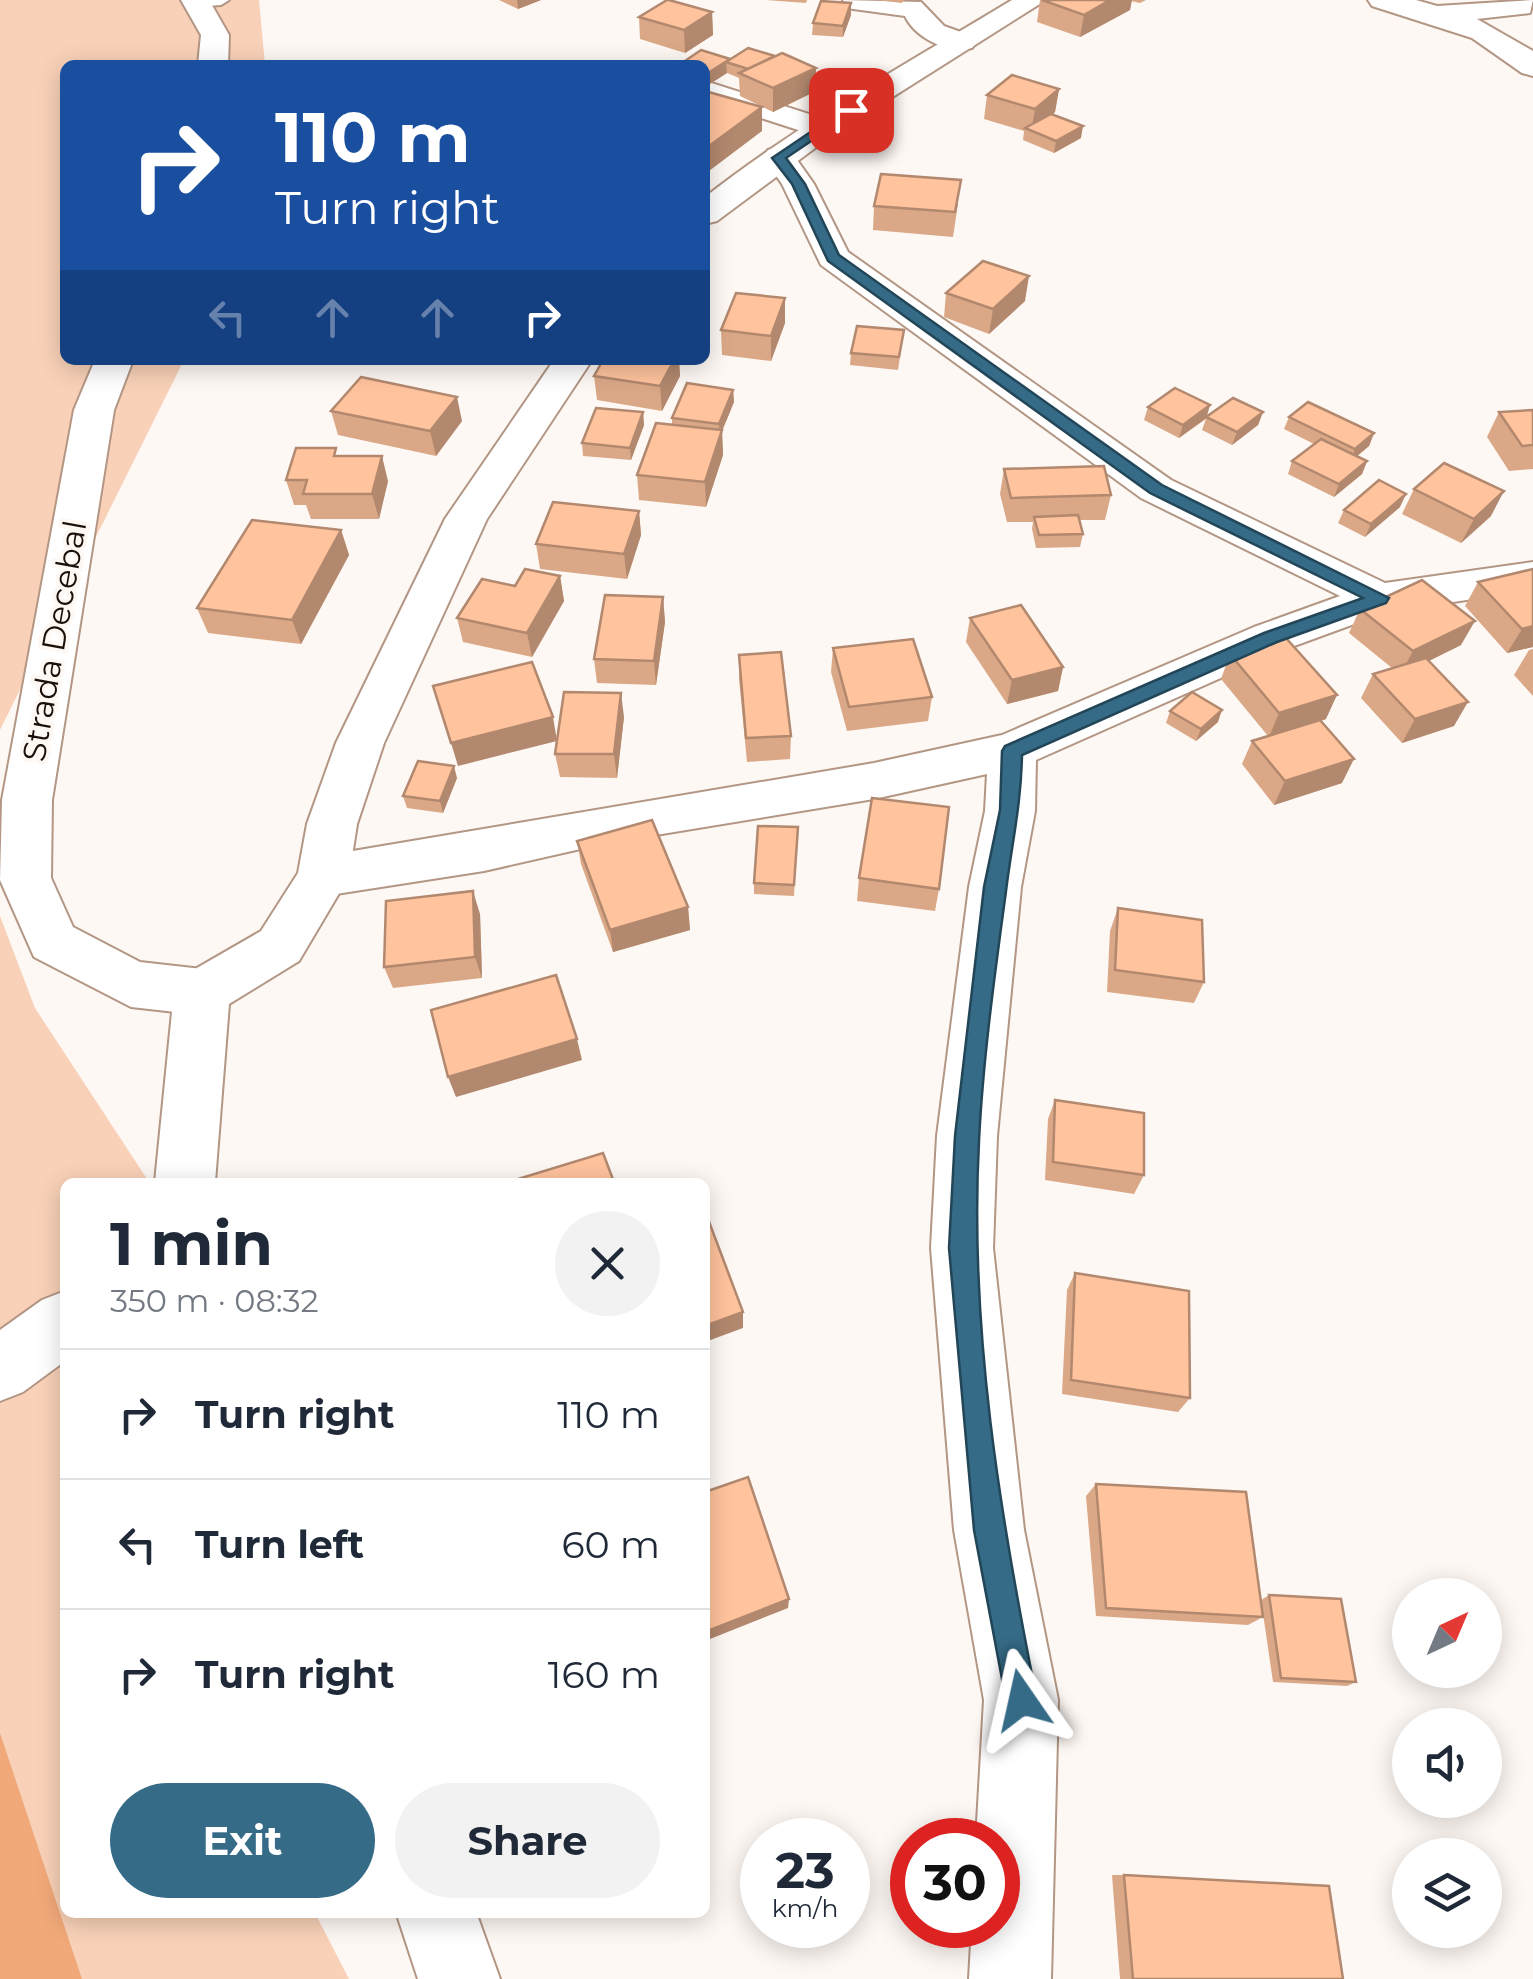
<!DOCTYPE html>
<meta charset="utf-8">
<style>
body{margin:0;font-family:Montserrat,sans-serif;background:#f2f2f3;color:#1f2937;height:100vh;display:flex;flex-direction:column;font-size:38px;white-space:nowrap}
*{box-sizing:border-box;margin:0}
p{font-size:32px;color:#747a83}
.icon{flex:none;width:55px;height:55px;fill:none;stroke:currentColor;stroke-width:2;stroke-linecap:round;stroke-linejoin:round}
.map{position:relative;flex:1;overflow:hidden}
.drawer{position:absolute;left:60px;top:1178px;width:650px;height:740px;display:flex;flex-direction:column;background:#fff;border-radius:15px;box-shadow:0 5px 25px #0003}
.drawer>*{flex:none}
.guide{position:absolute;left:60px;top:60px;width:650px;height:305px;border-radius:15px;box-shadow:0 5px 25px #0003;background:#1a4fa0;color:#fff;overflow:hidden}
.needle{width:65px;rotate:44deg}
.fabs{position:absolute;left:1392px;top:1578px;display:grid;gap:20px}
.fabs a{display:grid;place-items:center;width:110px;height:110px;border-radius:50%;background:#fff;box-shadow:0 5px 25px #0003;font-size:50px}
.speed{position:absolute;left:740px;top:1818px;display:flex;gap:20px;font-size:50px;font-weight:700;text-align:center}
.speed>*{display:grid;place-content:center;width:130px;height:130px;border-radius:50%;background:#fff;box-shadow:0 5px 25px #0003;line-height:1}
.speed small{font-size:25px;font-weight:400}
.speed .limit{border:15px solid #d22;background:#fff;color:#111}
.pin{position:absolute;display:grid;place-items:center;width:85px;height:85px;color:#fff;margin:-42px;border-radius:20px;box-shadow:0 5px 15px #0006}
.me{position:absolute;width:110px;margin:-55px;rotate:349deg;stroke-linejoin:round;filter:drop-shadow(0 0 8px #0008)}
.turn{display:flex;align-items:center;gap:35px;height:210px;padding:0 50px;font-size:45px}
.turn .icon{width:130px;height:130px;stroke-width:2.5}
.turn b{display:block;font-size:70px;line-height:85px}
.lanes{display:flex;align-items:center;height:95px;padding:0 50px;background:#0003;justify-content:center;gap:50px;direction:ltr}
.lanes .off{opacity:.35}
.round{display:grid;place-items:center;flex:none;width:105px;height:105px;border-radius:52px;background:#f2f2f3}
.head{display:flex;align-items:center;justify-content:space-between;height:170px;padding:0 50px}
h1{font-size:60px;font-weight:700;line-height:75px}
.action{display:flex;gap:20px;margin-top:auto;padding:20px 50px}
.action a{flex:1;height:115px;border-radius:60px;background:#356b87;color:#fff;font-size:40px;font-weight:700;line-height:115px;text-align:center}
.action a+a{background:#f2f2f3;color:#1f2937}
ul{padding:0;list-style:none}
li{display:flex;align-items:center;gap:30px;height:130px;padding:0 50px;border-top:2px solid #e0e1e3}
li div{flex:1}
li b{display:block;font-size:38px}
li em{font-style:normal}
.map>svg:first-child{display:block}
.green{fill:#f9d1b8}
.water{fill:#f1a979}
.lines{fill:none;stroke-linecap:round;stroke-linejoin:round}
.lane-casing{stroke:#b39684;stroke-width:4}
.street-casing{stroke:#b39684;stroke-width:4}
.secondary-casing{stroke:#b39684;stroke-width:4}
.lane{fill:#fff;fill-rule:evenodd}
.street{fill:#fff;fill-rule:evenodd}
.secondary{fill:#fff;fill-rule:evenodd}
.wall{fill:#dba887}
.shaded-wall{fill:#b2886e}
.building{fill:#ffc39d;stroke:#b2886e;stroke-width:2.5}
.route{fill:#356b87;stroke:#224658;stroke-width:2.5}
.labels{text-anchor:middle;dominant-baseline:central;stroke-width:8;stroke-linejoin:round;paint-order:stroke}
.street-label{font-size:32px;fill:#1a1009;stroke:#fef8f4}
</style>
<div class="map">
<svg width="1533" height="1979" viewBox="0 0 1533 1979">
<rect width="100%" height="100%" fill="#fef8f4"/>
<!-- green -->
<g class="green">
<polygon points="0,0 259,0 265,65 65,65 65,360 184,360 0,730"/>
<polygon points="0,916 35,1008 149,1182 65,1182 65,1912 315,1913 349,1979 0,1979"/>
</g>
<!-- water -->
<polygon class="water" points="0,1733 82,1979 0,1979"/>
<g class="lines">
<defs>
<polygon id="lane" points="193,0 229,0 221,5 193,7"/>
<g id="street">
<polygon points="181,0 209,0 229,35 228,65 198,65 201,35"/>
<path d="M843,0l78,2 23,24 28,10 5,6 -5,6c-24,6 -57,-10 -67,-32l-59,-8z"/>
<polygon points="1368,0 1416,0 1437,6 1533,0 1530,13 1477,19 1533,51 1533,76 1522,73 1472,38 1372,6"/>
<polygon points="705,81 834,122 839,129 834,136 823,138 705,100"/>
<polygon points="779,147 790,150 814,184 848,252 1171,480 1385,583 1533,562 1533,590 1387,612 1286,649 1036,760 1035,811 1021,887 997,1136 993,1248 1024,1530 1058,1700 1051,1979 969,1979 972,1925 998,1925 998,1840 976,1840 984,1700 954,1530 931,1248 937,1136 969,887 985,811 987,774 874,799 607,843 484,871 323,896 305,890 297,876 305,862 323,856 874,763 1002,735 1254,627 1340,596 1141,498 821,265 782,184 763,157 768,150"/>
<polygon points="95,360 133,360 114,410 52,800 51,878 73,927 140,962 202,969 221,976 230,992 221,1008 202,1015 131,1007 34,957 0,880 2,800 74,410"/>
</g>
<g id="secondary">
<path d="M1012,0h34l-212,134 -117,87 -12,3v-27c96,-75 203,-134 307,-197z"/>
<polygon points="554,360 592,360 487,519 384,743 357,824 349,876 341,890 299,961 229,1004 215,1182 155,1182 174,992 183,976 261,931 298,873 307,824 336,743 445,519"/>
<polygon points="65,1291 65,1361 23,1392 0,1401 0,1330 42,1300"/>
<polygon points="396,1912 476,1912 500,1979 418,1979"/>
</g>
</defs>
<!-- lane casing -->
<use href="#lane" class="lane-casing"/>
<!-- street casing -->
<use href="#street" class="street-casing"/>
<!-- secondary casing -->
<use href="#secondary" class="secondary-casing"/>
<!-- lane -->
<use href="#lane" class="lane"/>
<!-- street -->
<use href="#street" class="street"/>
<!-- secondary -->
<use href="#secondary" class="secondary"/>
</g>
<!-- wall -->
<g class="wall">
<polygon points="499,0 541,0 518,9"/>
<polygon points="766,0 807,0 806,3"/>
<polygon points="877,0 904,0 902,3"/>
<polygon points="1040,0 1146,0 1140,3 1131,1 1130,10 1080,37 1037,22"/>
<polygon points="712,12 713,35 685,53 640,39 639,17"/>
<polygon points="851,15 843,37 812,35 813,23"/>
<polygon points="730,59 816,68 816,91 773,112 740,96 739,78 727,73 705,87"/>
<polygon points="1059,89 1055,112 1053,114 1081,138 1054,153 1023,140 1024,131 984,119 987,95"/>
<polygon points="958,204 953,237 873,230 874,206"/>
<polygon points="946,293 1025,301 989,334 944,317"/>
<polygon points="785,298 785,323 771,361 722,355 721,330"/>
<polygon points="904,330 898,370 850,365 851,353"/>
<polygon points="603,360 679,360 680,376 662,411 597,400 594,376"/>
<polygon points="733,390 734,402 722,431 723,455 706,507 639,500 637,475 672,425 672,418"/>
<polygon points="1210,405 1207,416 1263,412 1258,425 1232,445 1202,430 1206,419 1179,438 1144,420 1148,407"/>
<polygon points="1533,410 1533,469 1509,471 1487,437 1499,412"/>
<polygon points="331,411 462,421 436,456 338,435"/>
<polygon points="643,412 644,425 631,460 583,456 582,443"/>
<polygon points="1289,417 1374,433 1369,446 1357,456 1367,461 1362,474 1334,497 1288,474 1292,461 1314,444 1284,429"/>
<polygon points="338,456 388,481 379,519 311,519 306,505 294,505 286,480"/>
<polygon points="1004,469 1111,495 1105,520 1079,520 1083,534 1080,547 1036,548 1032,529 1033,522 1007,522 1000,494"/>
<polygon points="1414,489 1491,516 1461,543 1402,514"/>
<polygon points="1400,507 1365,537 1338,523 1344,510"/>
<polygon points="639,511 641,535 627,579 540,569 536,544"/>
<polygon points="341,530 349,555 301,644 208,633 197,608"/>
<polygon points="1533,569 1533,647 1507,653 1465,606 1478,582"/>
<polygon points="560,576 564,601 532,657 463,642 457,618 515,586"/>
<polygon points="663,597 665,622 656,685 597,683 594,659"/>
<polygon points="1360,609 1461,645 1429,661 1454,726 1402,743 1361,698 1373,674 1392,668 1349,633"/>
<polygon points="970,618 1063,667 1058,691 1007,704 966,642"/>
<polygon points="833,648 932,697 928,721 847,731 831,672"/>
<polygon points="1533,649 1533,696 1514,675 1529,650"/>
<polygon points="1230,654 1326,719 1321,721 1342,783 1274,805 1242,764 1252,741 1268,736 1221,679"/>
<polygon points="739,655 791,736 790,759 747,762 739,679"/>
<polygon points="1170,711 1218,722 1196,741 1166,723"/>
<polygon points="624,717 617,778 560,777 555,754"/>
<polygon points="457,778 443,813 407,808 403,796"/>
<polygon points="798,827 794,896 754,894 754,883"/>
<polygon points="577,841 688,907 690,930 613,952 581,864"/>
<polygon points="859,878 939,889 935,911 857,901"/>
<polygon points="1118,908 1204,982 1194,1003 1107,992 1110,931"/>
<polygon points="480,914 482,978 393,988 384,967"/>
<polygon points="1055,1100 1144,1175 1134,1194 1045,1180 1048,1119"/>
<polygon points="1075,1273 1190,1398 1178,1412 1062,1394 1067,1290"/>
<polygon points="1096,1484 1263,1617 1248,1625 1096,1616 1086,1496"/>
<polygon points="1269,1595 1356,1682 1347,1686 1273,1682 1261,1600"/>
<polygon points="1112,1875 1124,1875 1343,1979 1120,1979"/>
</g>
<!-- shaded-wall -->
<g class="shaded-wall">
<polygon points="517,0 541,0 518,9"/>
<polygon points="1110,0 1132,0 1130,10 1080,37 1084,15"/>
<polygon points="851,3 851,15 843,37 843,26"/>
<polygon points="712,12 713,35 685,53 684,30"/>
<polygon points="730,59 726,62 727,73 705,87 705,75"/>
<polygon points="816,68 816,91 773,112 773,88"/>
<polygon points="1059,89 1055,112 1031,133 1035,109"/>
<polygon points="762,107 762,131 705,174 705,149"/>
<polygon points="1083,126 1081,138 1054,153 1056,141"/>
<polygon points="1029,276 1025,301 989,334 993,309"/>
<polygon points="785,298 785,323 771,361 771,336"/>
<polygon points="674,360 679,360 680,376 662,411 660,386"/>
<polygon points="733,390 734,402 722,431 723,455 706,507 705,482 720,437 719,424"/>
<polygon points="457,397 462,421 436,456 430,431"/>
<polygon points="1210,405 1206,418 1179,438 1183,425"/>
<polygon points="643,412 644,425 631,460 630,448"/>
<polygon points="1263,412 1258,425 1232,445 1237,432"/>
<polygon points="1374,433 1369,446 1350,462 1355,449"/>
<polygon points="382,456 388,481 379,519 372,494"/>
<polygon points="1367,461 1362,474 1334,497 1339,484"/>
<polygon points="1504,491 1491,516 1461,543 1474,519"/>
<polygon points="1406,494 1400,507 1365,537 1371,524"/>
<polygon points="639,511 641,535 627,579 624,554"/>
<polygon points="341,530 349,555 301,644 292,620"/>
<polygon points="560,576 564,601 532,657 527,633"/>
<polygon points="663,597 665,622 656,685 654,661"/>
<polygon points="1475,621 1461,645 1400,675 1413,651"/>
<polygon points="1533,626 1533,647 1507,653 1522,629"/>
<polygon points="1063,667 1058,691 1007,704 1012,680"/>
<polygon points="621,693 624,717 617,778 614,754"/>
<polygon points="1337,695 1326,719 1269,737 1279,713"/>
<polygon points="1468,702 1454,726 1402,743 1415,719"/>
<polygon points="1222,710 1218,722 1196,741 1201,729"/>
<polygon points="553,717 557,741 458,766 451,743"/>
<polygon points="1354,759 1342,783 1274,805 1285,781"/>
<polygon points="454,766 457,778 443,813 440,801"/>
<polygon points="473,891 480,914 482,978 475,957"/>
<polygon points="688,907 690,930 613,952 610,930"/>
<polygon points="577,1039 582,1060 456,1097 448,1077"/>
<polygon points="743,1312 743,1328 705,1342 705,1326"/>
<polygon points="789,1599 788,1608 705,1641 705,1632"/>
</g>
<!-- building -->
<g class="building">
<polygon points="667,0 669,0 712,12 684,30 639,17"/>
<polygon points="1042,0 1110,0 1084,15"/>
<polygon points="821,1 851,3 843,26 813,23"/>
<polygon points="748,48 775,56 748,69 726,62"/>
<polygon points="701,50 730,59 705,75 705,65 679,65"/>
<polygon points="782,53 816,68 773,88 739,73"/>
<polygon points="1012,75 1059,89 1035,109 987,95"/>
<polygon points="705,91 762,107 705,149"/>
<polygon points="1051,114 1083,126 1056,141 1025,128"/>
<polygon points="881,174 961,180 955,212 874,206"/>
<polygon points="983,261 1029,276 993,309 946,293"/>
<polygon points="736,293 785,298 771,336 721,330"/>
<polygon points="857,326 904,330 899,357 851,353"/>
<polygon points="603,360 674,360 660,386 594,376"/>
<polygon points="361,377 457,397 430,431 331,411"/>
<polygon points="687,383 733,390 719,424 672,418"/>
<polygon points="1175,388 1210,405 1183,425 1148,407"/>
<polygon points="1233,398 1263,412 1237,432 1206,417"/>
<polygon points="1308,402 1374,433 1355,449 1289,417"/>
<polygon points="596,408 643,412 630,448 582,443"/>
<polygon points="1533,410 1533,445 1522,446 1499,412"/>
<polygon points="656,423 722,430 705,482 637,475"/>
<polygon points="1321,439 1367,461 1339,484 1292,461"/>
<polygon points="296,448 336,448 334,456 382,456 372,494 303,494 307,480 286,480"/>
<polygon points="1444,463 1504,491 1474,519 1414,489"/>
<polygon points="1104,466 1111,495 1011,498 1004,469"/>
<polygon points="1379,480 1406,494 1371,524 1344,510"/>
<polygon points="553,502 639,511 624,554 536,544"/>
<polygon points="1078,515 1083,534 1039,535 1034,517"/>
<polygon points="252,520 341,530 292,620 197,608"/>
<polygon points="525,569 560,576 527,633 457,618 482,579 515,586"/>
<polygon points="1533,569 1533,626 1522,629 1478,582"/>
<polygon points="1422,580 1475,621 1413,651 1360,609"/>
<polygon points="605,595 663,597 654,661 594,659"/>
<polygon points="1021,605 1063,667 1012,680 970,618"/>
<polygon points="1286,638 1337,695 1279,713 1230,654"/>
<polygon points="913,639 932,697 849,707 833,648"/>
<polygon points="781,652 791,736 746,738 739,655"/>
<polygon points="1426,658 1468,702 1415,719 1373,674"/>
<polygon points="532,662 553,717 451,743 433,686"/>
<polygon points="564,692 621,693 614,754 555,754"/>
<polygon points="1192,692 1222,710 1201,729 1170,711"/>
<polygon points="1320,720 1354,759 1285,781 1252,741"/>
<polygon points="418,761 454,766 440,801 403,796"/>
<polygon points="872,798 949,807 939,889 859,878"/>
<polygon points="652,820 688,907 610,930 577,841"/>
<polygon points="758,826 798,827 794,885 754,883"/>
<polygon points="473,891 475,957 384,967 386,901"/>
<polygon points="1118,908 1202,920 1204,982 1115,970"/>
<polygon points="556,975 577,1039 448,1077 431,1010"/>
<polygon points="1055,1100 1144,1113 1144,1175 1053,1162"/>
<polygon points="603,1153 614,1182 508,1182"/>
<polygon points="705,1211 743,1312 705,1326"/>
<polygon points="1075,1273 1189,1291 1190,1398 1071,1380"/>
<polygon points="748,1477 789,1599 705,1632 705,1492"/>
<polygon points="1096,1484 1246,1492 1263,1617 1106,1608"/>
<polygon points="1269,1595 1341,1599 1356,1682 1281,1678"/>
<polygon points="1124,1875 1329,1886 1343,1979 1133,1979"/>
</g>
<!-- route -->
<path class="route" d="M846,108l11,2 -71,48 19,26 34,71 323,230 227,113 -3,5 -109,39 -255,113c-1,51 -10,87 -16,136 -11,82 -23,167 -27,250 -10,187 21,375 58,559l-5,10 -10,5 -11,-5 -5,-10 -32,-170 -25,-282 6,-112 29,-249 16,-77 2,-59 3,-5 259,-113 99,-35 -213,-105 -322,-232 -36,-77 -20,-26z"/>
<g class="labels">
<!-- street labels -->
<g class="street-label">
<text transform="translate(54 641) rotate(-80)">Strada Decebal</text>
</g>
</g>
</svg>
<div class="fabs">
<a><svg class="needle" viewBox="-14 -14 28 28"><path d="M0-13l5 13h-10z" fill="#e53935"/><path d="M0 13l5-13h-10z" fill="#747a83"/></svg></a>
<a><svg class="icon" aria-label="sound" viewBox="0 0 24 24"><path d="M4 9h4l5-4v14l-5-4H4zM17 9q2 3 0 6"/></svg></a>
<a><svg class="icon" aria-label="layers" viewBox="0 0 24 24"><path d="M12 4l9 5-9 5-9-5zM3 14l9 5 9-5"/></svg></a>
</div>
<div class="speed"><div>23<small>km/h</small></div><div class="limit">30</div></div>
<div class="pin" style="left:851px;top:110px;background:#d93025"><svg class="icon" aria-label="arrive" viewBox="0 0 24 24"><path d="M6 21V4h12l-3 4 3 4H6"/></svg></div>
<svg class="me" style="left:1022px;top:1700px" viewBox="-20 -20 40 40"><path d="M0-17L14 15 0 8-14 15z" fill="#356b87" stroke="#fff" stroke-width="4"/></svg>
<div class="guide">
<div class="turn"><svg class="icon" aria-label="right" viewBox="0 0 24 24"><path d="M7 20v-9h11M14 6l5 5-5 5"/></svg><div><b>110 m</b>Turn right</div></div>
<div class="lanes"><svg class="icon off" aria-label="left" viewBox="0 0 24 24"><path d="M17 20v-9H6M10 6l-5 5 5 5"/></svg><svg class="icon off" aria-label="ahead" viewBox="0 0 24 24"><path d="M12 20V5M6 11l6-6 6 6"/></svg><svg class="icon off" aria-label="ahead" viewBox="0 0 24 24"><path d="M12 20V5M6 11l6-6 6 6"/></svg><svg class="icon" aria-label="right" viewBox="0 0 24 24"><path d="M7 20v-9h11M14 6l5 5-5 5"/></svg></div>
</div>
<section class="drawer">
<div class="head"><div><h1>1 min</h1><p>350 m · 08:32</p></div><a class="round"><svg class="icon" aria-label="close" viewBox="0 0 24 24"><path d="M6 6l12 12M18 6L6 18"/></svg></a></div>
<ul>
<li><svg class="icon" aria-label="right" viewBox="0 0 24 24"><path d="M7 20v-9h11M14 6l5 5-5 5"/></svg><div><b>Turn right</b></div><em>110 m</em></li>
<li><svg class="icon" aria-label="left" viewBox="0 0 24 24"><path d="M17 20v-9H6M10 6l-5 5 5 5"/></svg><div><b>Turn left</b></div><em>60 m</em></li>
<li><svg class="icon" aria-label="right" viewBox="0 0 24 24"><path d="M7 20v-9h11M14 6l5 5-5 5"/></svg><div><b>Turn right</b></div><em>160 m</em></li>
</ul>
<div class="action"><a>Exit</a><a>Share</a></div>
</section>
</div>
